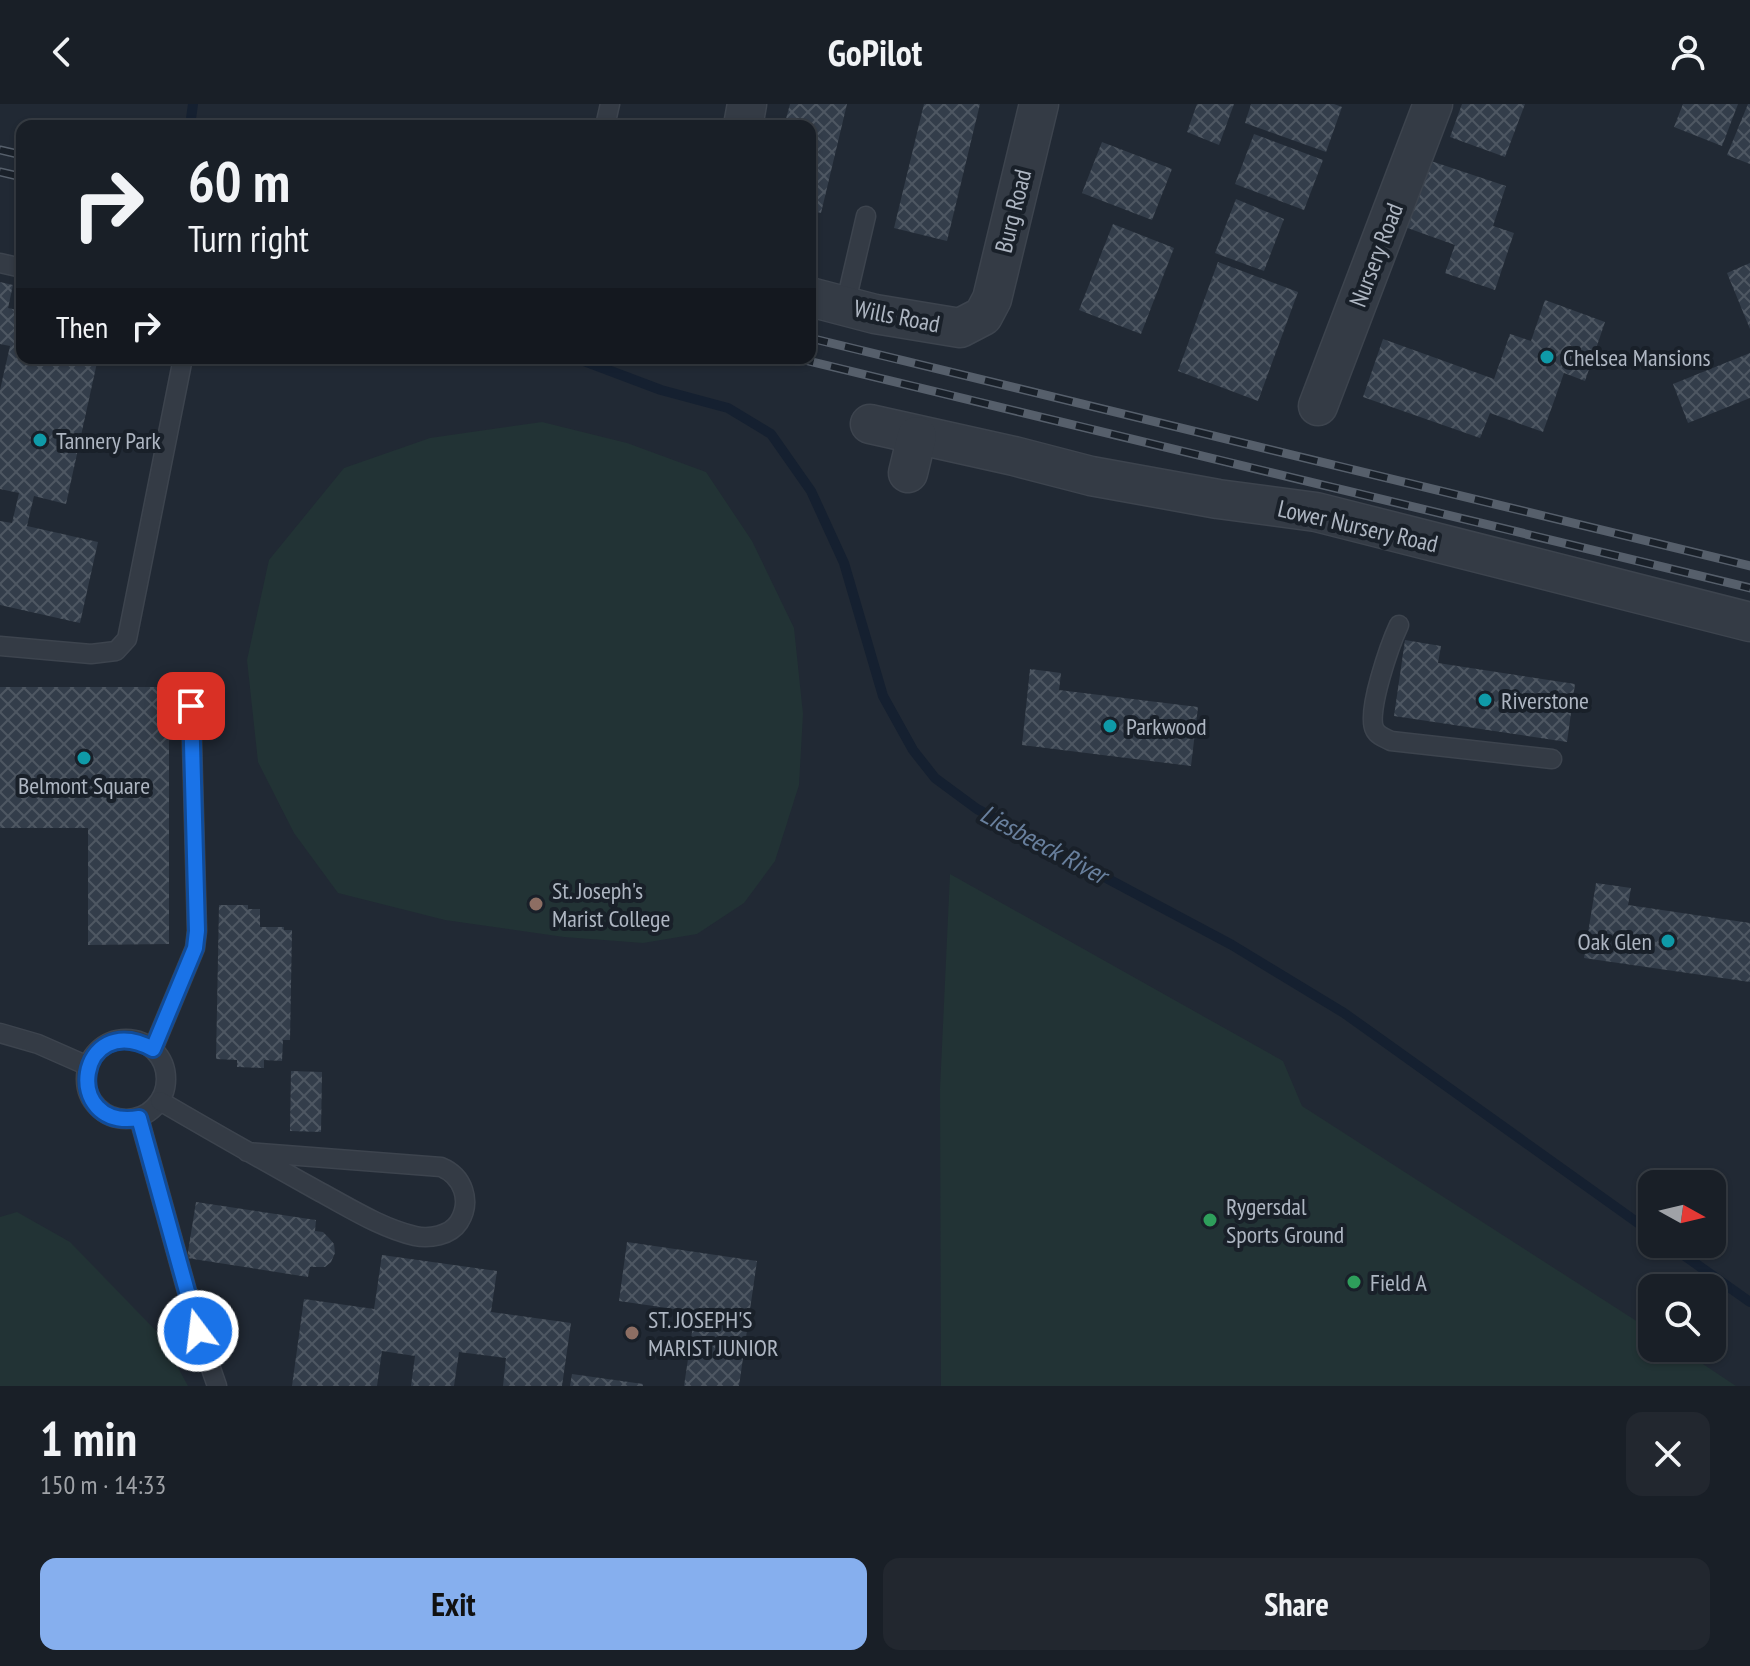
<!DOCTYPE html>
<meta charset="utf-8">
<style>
body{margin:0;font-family:"PT Sans Narrow",sans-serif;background:#22272f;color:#f1f3f6;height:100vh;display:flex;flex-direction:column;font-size:30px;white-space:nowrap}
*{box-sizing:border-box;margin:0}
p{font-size:26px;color:#9fa2a7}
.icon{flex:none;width:44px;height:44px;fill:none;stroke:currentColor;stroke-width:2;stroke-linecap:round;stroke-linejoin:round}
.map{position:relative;height:1282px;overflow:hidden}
.panel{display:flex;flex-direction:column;background:#191f27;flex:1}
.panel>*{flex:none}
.top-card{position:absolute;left:16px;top:16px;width:800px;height:244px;border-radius:16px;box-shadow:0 2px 6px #0004,0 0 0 2px #373d44;background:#191f27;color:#f1f3f6;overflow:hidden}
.needle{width:52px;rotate:98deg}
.buttons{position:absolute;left:1638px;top:1066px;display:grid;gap:16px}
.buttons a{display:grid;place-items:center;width:88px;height:88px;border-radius:16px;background:#191f27;box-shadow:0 2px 6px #0004,0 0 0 2px #373d44;font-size:40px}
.pin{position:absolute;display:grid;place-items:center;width:68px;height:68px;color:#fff;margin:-34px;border-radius:16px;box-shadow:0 4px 12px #0006}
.me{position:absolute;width:88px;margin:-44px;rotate:345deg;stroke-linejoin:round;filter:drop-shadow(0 0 6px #0008)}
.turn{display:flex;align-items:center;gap:28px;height:168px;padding:0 40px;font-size:36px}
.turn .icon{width:104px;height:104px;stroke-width:2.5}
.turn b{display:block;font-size:56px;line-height:68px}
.then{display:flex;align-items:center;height:76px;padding:0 40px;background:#0003;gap:16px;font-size:30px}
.round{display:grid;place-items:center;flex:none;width:84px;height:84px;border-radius:16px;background:#22272f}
.head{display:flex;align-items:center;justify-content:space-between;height:136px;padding:0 40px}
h1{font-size:48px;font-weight:700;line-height:60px}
.cta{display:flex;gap:16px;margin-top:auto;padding:16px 40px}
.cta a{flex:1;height:92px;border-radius:16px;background:#86afee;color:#111;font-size:32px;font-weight:700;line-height:92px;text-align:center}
.cta a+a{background:#22272f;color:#f1f3f6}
header{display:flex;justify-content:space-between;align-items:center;height:104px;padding:0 40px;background:#191f27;font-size:36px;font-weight:700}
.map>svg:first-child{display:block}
.park{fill:#223335}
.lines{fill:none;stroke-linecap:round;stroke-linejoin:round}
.stream{stroke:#152030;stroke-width:10}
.building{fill:url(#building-cross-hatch)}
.service-casing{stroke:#3d444e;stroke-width:21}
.minor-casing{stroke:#3d444e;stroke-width:41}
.service{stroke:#343b45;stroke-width:18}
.minor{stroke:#343b45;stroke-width:38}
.rail-casing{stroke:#565f6b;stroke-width:9}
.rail{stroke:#192029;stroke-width:6;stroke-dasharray:18;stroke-linecap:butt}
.route-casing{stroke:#114b97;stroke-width:20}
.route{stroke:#1a73e8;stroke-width:14}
.culture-dot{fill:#0f9aa8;stroke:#192029;stroke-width:3}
.education-dot{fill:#8d6e63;stroke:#192029;stroke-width:3}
.leisure-dot{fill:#2e9e5b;stroke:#192029;stroke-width:3}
.labels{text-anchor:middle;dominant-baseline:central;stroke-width:8;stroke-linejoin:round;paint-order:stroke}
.street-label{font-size:24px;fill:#aeb6c2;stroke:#192029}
.poi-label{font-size:24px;fill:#aeb6c2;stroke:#192029;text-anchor:start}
.water-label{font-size:26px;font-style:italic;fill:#69809e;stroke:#192029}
</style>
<header><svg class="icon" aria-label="back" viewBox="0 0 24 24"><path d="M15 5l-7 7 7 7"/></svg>GoPilot<svg class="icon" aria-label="person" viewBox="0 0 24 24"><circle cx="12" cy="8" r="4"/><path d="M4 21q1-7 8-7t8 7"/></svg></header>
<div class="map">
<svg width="1750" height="1282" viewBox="0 0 1750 1282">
<defs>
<pattern id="building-cross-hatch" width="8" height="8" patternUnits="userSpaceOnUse" patternTransform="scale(2)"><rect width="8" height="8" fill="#333d4a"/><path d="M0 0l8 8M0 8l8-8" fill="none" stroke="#4e5762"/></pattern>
</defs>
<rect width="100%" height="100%" fill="#212934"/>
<!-- park -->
<g class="park">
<polygon points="542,318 627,339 706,368 752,437 794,524 803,610 799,681 775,757 744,799 697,830 643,839 564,833 445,816 338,789 294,729 258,658 247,556 269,456 344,364 430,334"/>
<polygon points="950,770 1283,957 1302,1002 1652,1227 1652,1244 1679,1244 1736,1282 941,1282 940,985"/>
<polygon points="17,1108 70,1138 161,1232 188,1282 0,1282 0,1113"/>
</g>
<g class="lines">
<!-- stream -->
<g class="stream">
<polyline points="190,22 193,0"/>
<polyline points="576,254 661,286 728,304 771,330 811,387 844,459 883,592 913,646 935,674 977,705 1232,841 1344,909 1652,1129"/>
<polyline points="1668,1140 1750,1198"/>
</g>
</g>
<!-- building -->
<g class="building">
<polygon points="790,0 847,0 821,109 810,106 810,22 784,22"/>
<polygon points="924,0 980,0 947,137 894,124"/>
<polygon points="1197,0 1234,0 1219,41 1187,28"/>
<polygon points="1251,0 1334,0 1342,3 1326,48 1245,19"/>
<polygon points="1462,0 1525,0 1505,53 1450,33"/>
<polygon points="1683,0 1738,0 1722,42 1674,23"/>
<polygon points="1748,0 1750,0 1750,60 1727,51"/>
<polygon points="1254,30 1323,56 1304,106 1235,80"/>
<polygon points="1102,38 1172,65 1152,116 1082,89"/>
<polygon points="1425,55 1506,82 1493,122 1514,129 1495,186 1445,169 1455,141 1402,122"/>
<polygon points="1236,95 1284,115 1264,167 1215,149"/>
<polygon points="1113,120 1174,144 1141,230 1079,206"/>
<polygon points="1218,158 1298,188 1258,297 1178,267"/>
<polygon points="1750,159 1750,225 1727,169"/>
<polygon points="0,178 13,181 8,204 17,206 22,190 22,254 98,254 66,400 34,392 27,422 98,438 80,519 0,501 0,417 12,419 19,389 0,385 0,286 10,242 0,240"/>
<polygon points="1545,196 1605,218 1585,277 1564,269 1543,328 1490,309 1480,334 1363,293 1383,235 1494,275 1510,230 1531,237"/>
<polygon points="1750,249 1750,294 1688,319 1673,280"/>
<polygon points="1405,536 1441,542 1438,559 1575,580 1567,638 1394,612"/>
<polygon points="1030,565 1061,569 1059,586 1198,603 1191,662 1022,641"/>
<polygon points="0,583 169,583 169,840 88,841 88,724 0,724"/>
<polygon points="1596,779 1631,784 1628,801 1750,819 1750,878 1584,854"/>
<polygon points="219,801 248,801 248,805 260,805 260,823 284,823 284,826 292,826 290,936 283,936 282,957 264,956 264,964 237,963 237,956 216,955"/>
<polygon points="291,967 322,968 321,1028 290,1027"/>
<polygon points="196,1098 316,1116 315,1127 323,1128 329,1134 334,1140 335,1149 331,1158 325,1163 310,1163 308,1173 187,1154"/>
<polygon points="627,1138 757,1157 739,1282 684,1282 695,1208 619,1197"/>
<polygon points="382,1151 497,1167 491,1208 571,1219 562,1282 503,1282 506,1254 459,1248 454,1282 411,1282 415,1252 382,1247 377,1282 292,1282 304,1195 374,1205"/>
<polygon points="572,1270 643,1280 643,1282 570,1282"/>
</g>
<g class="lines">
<defs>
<g id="service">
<polyline points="605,22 610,0"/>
<polyline points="0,159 22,164"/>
<polyline points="845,202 866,112"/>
<path d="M1399,521c-8,17 -34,89 -24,105 3,6 10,8 16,11l161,18"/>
<polyline points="0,542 91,550 116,547 127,535 183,254"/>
<polyline points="0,929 38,940 88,962"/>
<circle cx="126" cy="975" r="40"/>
<polyline points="153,945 195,844 197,827 191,602"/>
<path d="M160,997c53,31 106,61 160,91 30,16 61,36 95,44 14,3 35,0 44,-14 13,-21 4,-46 -18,-55l-194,-15"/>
<polyline points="139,1014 198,1227 217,1282"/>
</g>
<g id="minor">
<polyline points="743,22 747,0"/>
<polyline points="810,193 875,210 960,224 983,212 992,195 1039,0"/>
<polyline points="1318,302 1433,0"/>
<polyline points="870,320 1014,352 1091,372 1218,395 1316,408 1750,518"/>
<polyline points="908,369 917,332"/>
</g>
</defs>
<!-- service casing -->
<use href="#service" class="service-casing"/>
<!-- minor casing -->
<use href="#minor" class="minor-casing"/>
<!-- service -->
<use href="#service" class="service"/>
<!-- minor -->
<use href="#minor" class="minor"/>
<defs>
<g id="rail">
<polyline points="0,46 22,51"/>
<polyline points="0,68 22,73"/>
<polyline points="810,234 1750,462"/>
<polyline points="796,254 1750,484"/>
</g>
</defs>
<!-- rail casing -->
<use href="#rail" class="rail-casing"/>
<!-- rail -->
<use href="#rail" class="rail"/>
</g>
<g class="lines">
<defs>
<path id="route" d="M191,602l6,225 -2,17 -42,101c-76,-41 -93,82 -14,69l59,213"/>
</defs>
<!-- route casing -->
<use href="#route" class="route-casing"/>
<!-- route -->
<use href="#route" class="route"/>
</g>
<!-- markers -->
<g class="culture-dot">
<circle cx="1547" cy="253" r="8"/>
<circle cx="40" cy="336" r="8"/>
<circle cx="1485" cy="596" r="8"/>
<circle cx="1110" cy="622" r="8"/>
<circle cx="84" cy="654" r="8"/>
<circle cx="1668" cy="837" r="8"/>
</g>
<g class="education-dot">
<circle cx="536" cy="800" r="8"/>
<circle cx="632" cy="1229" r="8"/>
</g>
<g class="leisure-dot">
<circle cx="1210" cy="1116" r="8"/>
<circle cx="1354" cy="1178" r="8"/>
</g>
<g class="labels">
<!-- street labels -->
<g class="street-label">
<text transform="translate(1013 107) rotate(-76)">Burg Road</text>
<text transform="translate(1376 151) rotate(-69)">Nursery Road</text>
<text transform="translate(897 212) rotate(11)">Wills Road</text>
<text transform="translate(1358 422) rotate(13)">Lower Nursery Road</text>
</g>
<!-- poi labels -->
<g class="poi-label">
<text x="1563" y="253">Chelsea Mansions</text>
<text x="56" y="336">Tannery Park</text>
<text x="1501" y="596">Riverstone</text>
<text x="1126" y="622">Parkwood</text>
<text x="84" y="681" text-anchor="middle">Belmont Square</text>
<text x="552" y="786">St. Joseph's<tspan x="552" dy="28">Marist College</tspan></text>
<text x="1652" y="837" text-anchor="end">Oak Glen</text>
<text x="1226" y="1102">Rygersdal<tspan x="1226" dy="28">Sports Ground</tspan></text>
<text x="1370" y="1178">Field A</text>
<text x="648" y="1215">ST. JOSEPH'S<tspan x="648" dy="28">MARIST JUNIOR</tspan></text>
</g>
<!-- water labels -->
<g class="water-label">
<text transform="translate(1044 740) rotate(28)">Liesbeeck River</text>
</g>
</g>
</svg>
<div class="buttons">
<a><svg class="needle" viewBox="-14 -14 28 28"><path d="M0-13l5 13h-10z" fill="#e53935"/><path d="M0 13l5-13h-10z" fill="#9fa2a7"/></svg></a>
<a><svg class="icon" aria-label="search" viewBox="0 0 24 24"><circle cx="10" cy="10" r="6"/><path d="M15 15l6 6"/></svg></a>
</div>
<div class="pin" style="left:191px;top:602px;background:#d93025"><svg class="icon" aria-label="arrive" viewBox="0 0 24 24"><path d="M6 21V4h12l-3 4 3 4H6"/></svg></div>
<svg class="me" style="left:198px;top:1227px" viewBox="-20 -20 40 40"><circle r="17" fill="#1a73e8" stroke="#fff" stroke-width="3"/><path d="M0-11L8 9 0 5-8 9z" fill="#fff"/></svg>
<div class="top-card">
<div class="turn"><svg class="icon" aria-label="right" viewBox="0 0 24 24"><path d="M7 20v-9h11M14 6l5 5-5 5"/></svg><div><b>60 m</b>Turn right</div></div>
<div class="then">Then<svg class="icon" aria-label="right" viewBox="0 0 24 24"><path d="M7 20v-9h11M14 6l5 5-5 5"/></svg></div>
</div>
</div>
<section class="panel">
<div class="head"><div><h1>1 min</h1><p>150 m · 14:33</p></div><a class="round"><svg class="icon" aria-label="close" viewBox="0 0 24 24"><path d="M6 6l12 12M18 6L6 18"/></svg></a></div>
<div class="cta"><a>Exit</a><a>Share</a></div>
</section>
